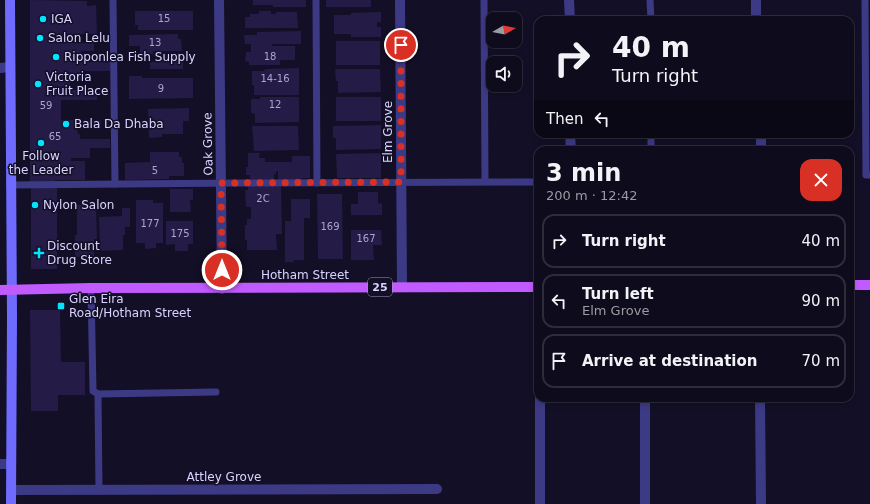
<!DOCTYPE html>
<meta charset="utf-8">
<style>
body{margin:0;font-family:"DejaVu Sans",sans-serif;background:#1c1929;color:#f1f3f6;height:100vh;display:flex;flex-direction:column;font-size:15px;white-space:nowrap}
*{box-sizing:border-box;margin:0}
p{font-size:13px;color:#9b9ba3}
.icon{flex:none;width:22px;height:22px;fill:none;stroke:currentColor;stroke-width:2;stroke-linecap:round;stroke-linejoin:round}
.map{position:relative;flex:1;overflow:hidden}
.panel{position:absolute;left:534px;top:146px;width:320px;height:256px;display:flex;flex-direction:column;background:#0e0b1c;border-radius:12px;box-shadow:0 2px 6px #0003,0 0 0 1px #2e2b3b}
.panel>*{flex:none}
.guide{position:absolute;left:534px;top:16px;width:320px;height:122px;border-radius:12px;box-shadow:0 2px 6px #0003,0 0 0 1px #2e2b3b;background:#0e0b1c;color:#f1f3f6;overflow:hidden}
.needle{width:26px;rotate:81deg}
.tools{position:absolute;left:486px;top:12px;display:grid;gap:8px}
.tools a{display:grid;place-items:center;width:36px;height:36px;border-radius:8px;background:#0e0b1c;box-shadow:0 2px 6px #0003,0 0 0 1px #2e2b3b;font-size:20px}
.pin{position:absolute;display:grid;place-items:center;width:34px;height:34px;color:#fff;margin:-17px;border:2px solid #fff;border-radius:50%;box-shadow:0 1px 4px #0007}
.me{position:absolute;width:44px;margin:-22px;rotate:0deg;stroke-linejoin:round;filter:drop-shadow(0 0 3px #0008)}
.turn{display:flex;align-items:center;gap:14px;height:84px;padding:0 12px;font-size:18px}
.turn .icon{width:52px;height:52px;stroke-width:2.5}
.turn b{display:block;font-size:28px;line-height:34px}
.then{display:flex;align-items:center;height:38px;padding:0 12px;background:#0003;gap:8px;font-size:15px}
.round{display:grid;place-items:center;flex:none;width:42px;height:42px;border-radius:12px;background:#1c1929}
.overview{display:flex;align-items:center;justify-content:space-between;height:68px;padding:0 12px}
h1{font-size:24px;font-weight:700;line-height:30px}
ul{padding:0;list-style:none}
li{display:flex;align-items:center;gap:12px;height:54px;margin:0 8px 6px;padding:0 4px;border:2px solid #2e2b3b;border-radius:12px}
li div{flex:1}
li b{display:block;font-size:15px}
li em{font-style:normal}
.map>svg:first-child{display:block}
.building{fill:#241b47}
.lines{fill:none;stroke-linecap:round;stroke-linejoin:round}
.service{stroke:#3d3a85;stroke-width:7}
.minor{stroke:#3d3a85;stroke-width:10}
.secondary{stroke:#6f6bff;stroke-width:10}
.primary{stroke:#c25bff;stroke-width:10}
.route{stroke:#d93025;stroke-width:7;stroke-dasharray:0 12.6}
.poi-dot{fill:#00e5ff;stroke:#130f26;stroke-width:1.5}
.labels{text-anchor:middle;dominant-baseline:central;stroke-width:3;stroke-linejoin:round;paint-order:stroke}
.number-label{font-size:10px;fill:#aca6d1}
.shield{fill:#130f26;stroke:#9e99be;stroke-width:1}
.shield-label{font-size:11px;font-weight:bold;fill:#d9d4ff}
.poi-label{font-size:12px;fill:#d9d4ff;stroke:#130f26;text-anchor:start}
.street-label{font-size:12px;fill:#d9d4ff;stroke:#130f26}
</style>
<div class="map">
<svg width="870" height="504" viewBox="0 0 870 504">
<rect width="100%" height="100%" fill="#130f26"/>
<!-- building -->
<g class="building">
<polygon points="30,0 87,1 87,6 96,5 97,34 68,34 68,43 94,43 94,51 81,51 81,62 110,62 110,71 83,71 83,80 70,81 70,90 97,90 97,100 61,100 61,120 101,120 101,129 77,129 78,134 80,134 80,139 110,139 110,148 90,148 90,158 71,158 71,161 85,161 85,180 55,180 55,182 30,182"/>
<polygon points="253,0 306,0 306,7 273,7 273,5 253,5"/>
<rect x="326" y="0" width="45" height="7"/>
<polygon points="135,11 193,11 193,30 138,30 138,25 135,25"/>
<polygon points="259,11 271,11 271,14 276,14 276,12 297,12 298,28 245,28 245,17 250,17 250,14 259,14"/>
<polygon points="381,12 381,22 377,22 377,27 381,27 381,37 351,37 351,34 334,34 334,15 351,15 351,13"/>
<polygon points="301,31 301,44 272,44 272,46 295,46 295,60 280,60 280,65 249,65 249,62 245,61 246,52 251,52 251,44 245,44 244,35 257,35 257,32"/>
<polygon points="178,34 178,39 181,39 182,51 153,51 153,54 140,54 140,46 129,46 129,35"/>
<rect x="336" y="41" width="44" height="24"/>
<polygon points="183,54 183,69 150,69 150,62 155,62 155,58 164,58 163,55"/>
<polygon points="299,68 299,95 254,95 254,85 252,85 252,71 264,71 265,69"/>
<polygon points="335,69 380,69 381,92 338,93 338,81 336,81"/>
<polygon points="129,76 142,76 142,78 193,78 193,98 129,99"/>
<polygon points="260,97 299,97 299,122 255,123 255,114 251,113 251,99 260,99"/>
<rect x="336" y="97" width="45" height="24"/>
<polygon points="189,108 189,121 183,121 183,134 162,134 162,137 149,138 148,109"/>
<polygon points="381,125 381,149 336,150 336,138 333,138 333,126"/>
<polygon points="252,126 298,126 299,150 254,151"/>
<polygon points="150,152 179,152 179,157 182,157 182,163 184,163 184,176 169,176 169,179 125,180 125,163 150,162"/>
<polygon points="248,153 260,153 259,158 265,158 265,162 292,162 292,156 310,156 310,178 302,178 302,180 278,180 278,171 276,171 276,174 274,174 274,180 250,181 250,175 246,175 246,167 248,167"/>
<polygon points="381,153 381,178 337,178 336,154"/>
<polygon points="248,186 281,186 282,234 276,234 277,250 247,250 247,240 245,240 245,225 247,225 247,219 251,219 251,207 246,207 245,190 248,190"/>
<rect x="31" y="187" width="26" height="82"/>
<polygon points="170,189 193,189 193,200 190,200 191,212 170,212"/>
<polygon points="358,192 378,192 378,203 382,204 382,215 351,215 351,204 358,204"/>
<polygon points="317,194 342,194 343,259 318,259"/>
<polygon points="291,199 310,199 310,218 304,218 304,260 293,260 294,262 285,262 285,221 291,221"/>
<polygon points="136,200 153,200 153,203 163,203 163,243 156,243 156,248 145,249 145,243 136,243"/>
<polygon points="96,204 97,239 94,239 94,257 75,257 75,235 77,235 77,205"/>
<polygon points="122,208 130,208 130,227 125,227 125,235 123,235 123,250 100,251 99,217 122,216"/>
<polygon points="166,221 193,221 193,244 188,244 188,251 175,251 175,244 166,245"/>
<polygon points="351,230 381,230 382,245 373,245 374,260 351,260"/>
<polygon points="30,310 60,310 61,362 85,362 85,395 58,395 58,411 31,411"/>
</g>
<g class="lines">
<!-- service -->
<g class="service">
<polyline points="113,0 115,184"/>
<polyline points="316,0 317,183"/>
<polyline points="484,0 485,181"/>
<polyline points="650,0 651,20"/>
<polyline points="865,0 866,175 870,175"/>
<polyline points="651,134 651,150"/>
<polyline points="10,185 238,183 538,182"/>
<polyline points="91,288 93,391 98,394"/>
<polyline points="99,491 98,394 216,392"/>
</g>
<!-- minor -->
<g class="minor">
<polyline points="219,0 222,289"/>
<polyline points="400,0 402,287"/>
<polyline points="569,0 570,20"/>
<polyline points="756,0 756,20"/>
<polyline points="0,68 10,67"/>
<polyline points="570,134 571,150"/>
<polyline points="761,134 761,150"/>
<polyline points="540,398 540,504"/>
<polyline points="645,398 645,504"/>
<polyline points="760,398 761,504"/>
<polyline points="0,464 11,464"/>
<polyline points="11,490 437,489"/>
</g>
<!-- secondary -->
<polyline class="secondary" points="10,0 12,317 11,504"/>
<!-- primary -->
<g class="primary">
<polyline points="850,285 870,285"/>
<polyline points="0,290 91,288 538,287"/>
</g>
</g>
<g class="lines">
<!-- route -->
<polyline class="route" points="222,270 221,183 401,182 401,45"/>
</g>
<!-- markers -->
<g class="poi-dot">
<circle cx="43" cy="19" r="4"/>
<circle cx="40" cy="38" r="4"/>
<circle cx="56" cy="57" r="4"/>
<circle cx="38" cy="84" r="4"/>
<circle cx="66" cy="124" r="4"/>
<circle cx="41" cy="143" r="4"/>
<circle cx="35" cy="205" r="4"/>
<path d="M37 247h4v4h4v4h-4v4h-4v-4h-4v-4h4z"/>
<rect x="57" y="302" width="8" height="8" rx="2"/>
</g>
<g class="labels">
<!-- number labels -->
<g class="number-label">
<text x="164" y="18">15</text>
<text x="155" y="42">13</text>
<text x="270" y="56">18</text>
<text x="275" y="78">14-16</text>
<text x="161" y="88">9</text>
<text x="275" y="104">12</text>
<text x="46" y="105">59</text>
<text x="55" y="136">65</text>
<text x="155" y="170">5</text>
<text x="263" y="198">2C</text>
<text x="150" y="223">177</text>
<text x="330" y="226">169</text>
<text x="180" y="233">175</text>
<text x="366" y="238">167</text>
</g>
<!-- shield labels -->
<rect class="shield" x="368" y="278" width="24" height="18" rx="3"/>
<g class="shield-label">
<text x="380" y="287">25</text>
</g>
<!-- poi labels -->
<g class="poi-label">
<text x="51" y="19">IGA</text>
<text x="48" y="38">Salon Lelu</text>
<text x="64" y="57">Ripponlea Fish Supply</text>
<text x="46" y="77">Victoria<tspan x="46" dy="14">Fruit Place</tspan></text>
<text x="74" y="124">Bala Da Dhaba</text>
<text x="41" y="156" text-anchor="middle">Follow<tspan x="41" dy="14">the Leader</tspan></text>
<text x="43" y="205">Nylon Salon</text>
<text x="47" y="246">Discount<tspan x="47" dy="14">Drug Store</tspan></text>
<text x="69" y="299">Glen Eira<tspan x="69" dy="14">Road/Hotham Street</tspan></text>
</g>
<!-- street labels -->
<g class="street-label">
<text transform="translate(388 132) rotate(-90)">Elm Grove</text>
<text transform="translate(208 144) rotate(-91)">Oak Grove</text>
<text x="305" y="275">Hotham Street</text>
<text x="224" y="477">Attley Grove</text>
</g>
</g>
</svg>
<div class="tools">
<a><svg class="needle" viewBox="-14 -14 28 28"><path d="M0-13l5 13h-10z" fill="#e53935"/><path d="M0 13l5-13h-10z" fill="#9b9ba3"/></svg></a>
<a><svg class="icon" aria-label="sound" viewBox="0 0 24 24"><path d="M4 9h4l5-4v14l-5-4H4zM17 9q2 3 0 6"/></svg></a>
</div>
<div class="pin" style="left:401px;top:45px;background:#d93025"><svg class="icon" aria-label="arrive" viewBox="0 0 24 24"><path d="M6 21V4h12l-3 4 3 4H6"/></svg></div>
<svg class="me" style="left:222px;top:270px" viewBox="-20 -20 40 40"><circle r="17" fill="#d93025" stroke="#fff" stroke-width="3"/><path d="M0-11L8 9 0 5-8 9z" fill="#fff"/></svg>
<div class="guide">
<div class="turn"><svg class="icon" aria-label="right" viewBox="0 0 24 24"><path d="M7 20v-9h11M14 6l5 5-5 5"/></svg><div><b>40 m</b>Turn right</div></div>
<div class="then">Then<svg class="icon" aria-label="left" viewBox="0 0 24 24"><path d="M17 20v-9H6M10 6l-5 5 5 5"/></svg></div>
</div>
<section class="panel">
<div class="overview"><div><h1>3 min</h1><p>200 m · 12:42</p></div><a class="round" style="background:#d93025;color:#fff"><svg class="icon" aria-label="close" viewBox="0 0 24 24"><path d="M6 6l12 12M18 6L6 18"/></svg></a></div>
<ul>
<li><svg class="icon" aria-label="right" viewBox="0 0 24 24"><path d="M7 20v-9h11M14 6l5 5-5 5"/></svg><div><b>Turn right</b></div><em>40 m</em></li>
<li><svg class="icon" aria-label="left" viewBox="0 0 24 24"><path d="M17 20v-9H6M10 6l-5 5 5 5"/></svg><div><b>Turn left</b><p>Elm Grove</p></div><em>90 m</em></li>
<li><svg class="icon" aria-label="arrive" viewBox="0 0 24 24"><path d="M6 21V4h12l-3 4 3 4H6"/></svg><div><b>Arrive at destination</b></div><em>70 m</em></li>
</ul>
</section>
</div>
